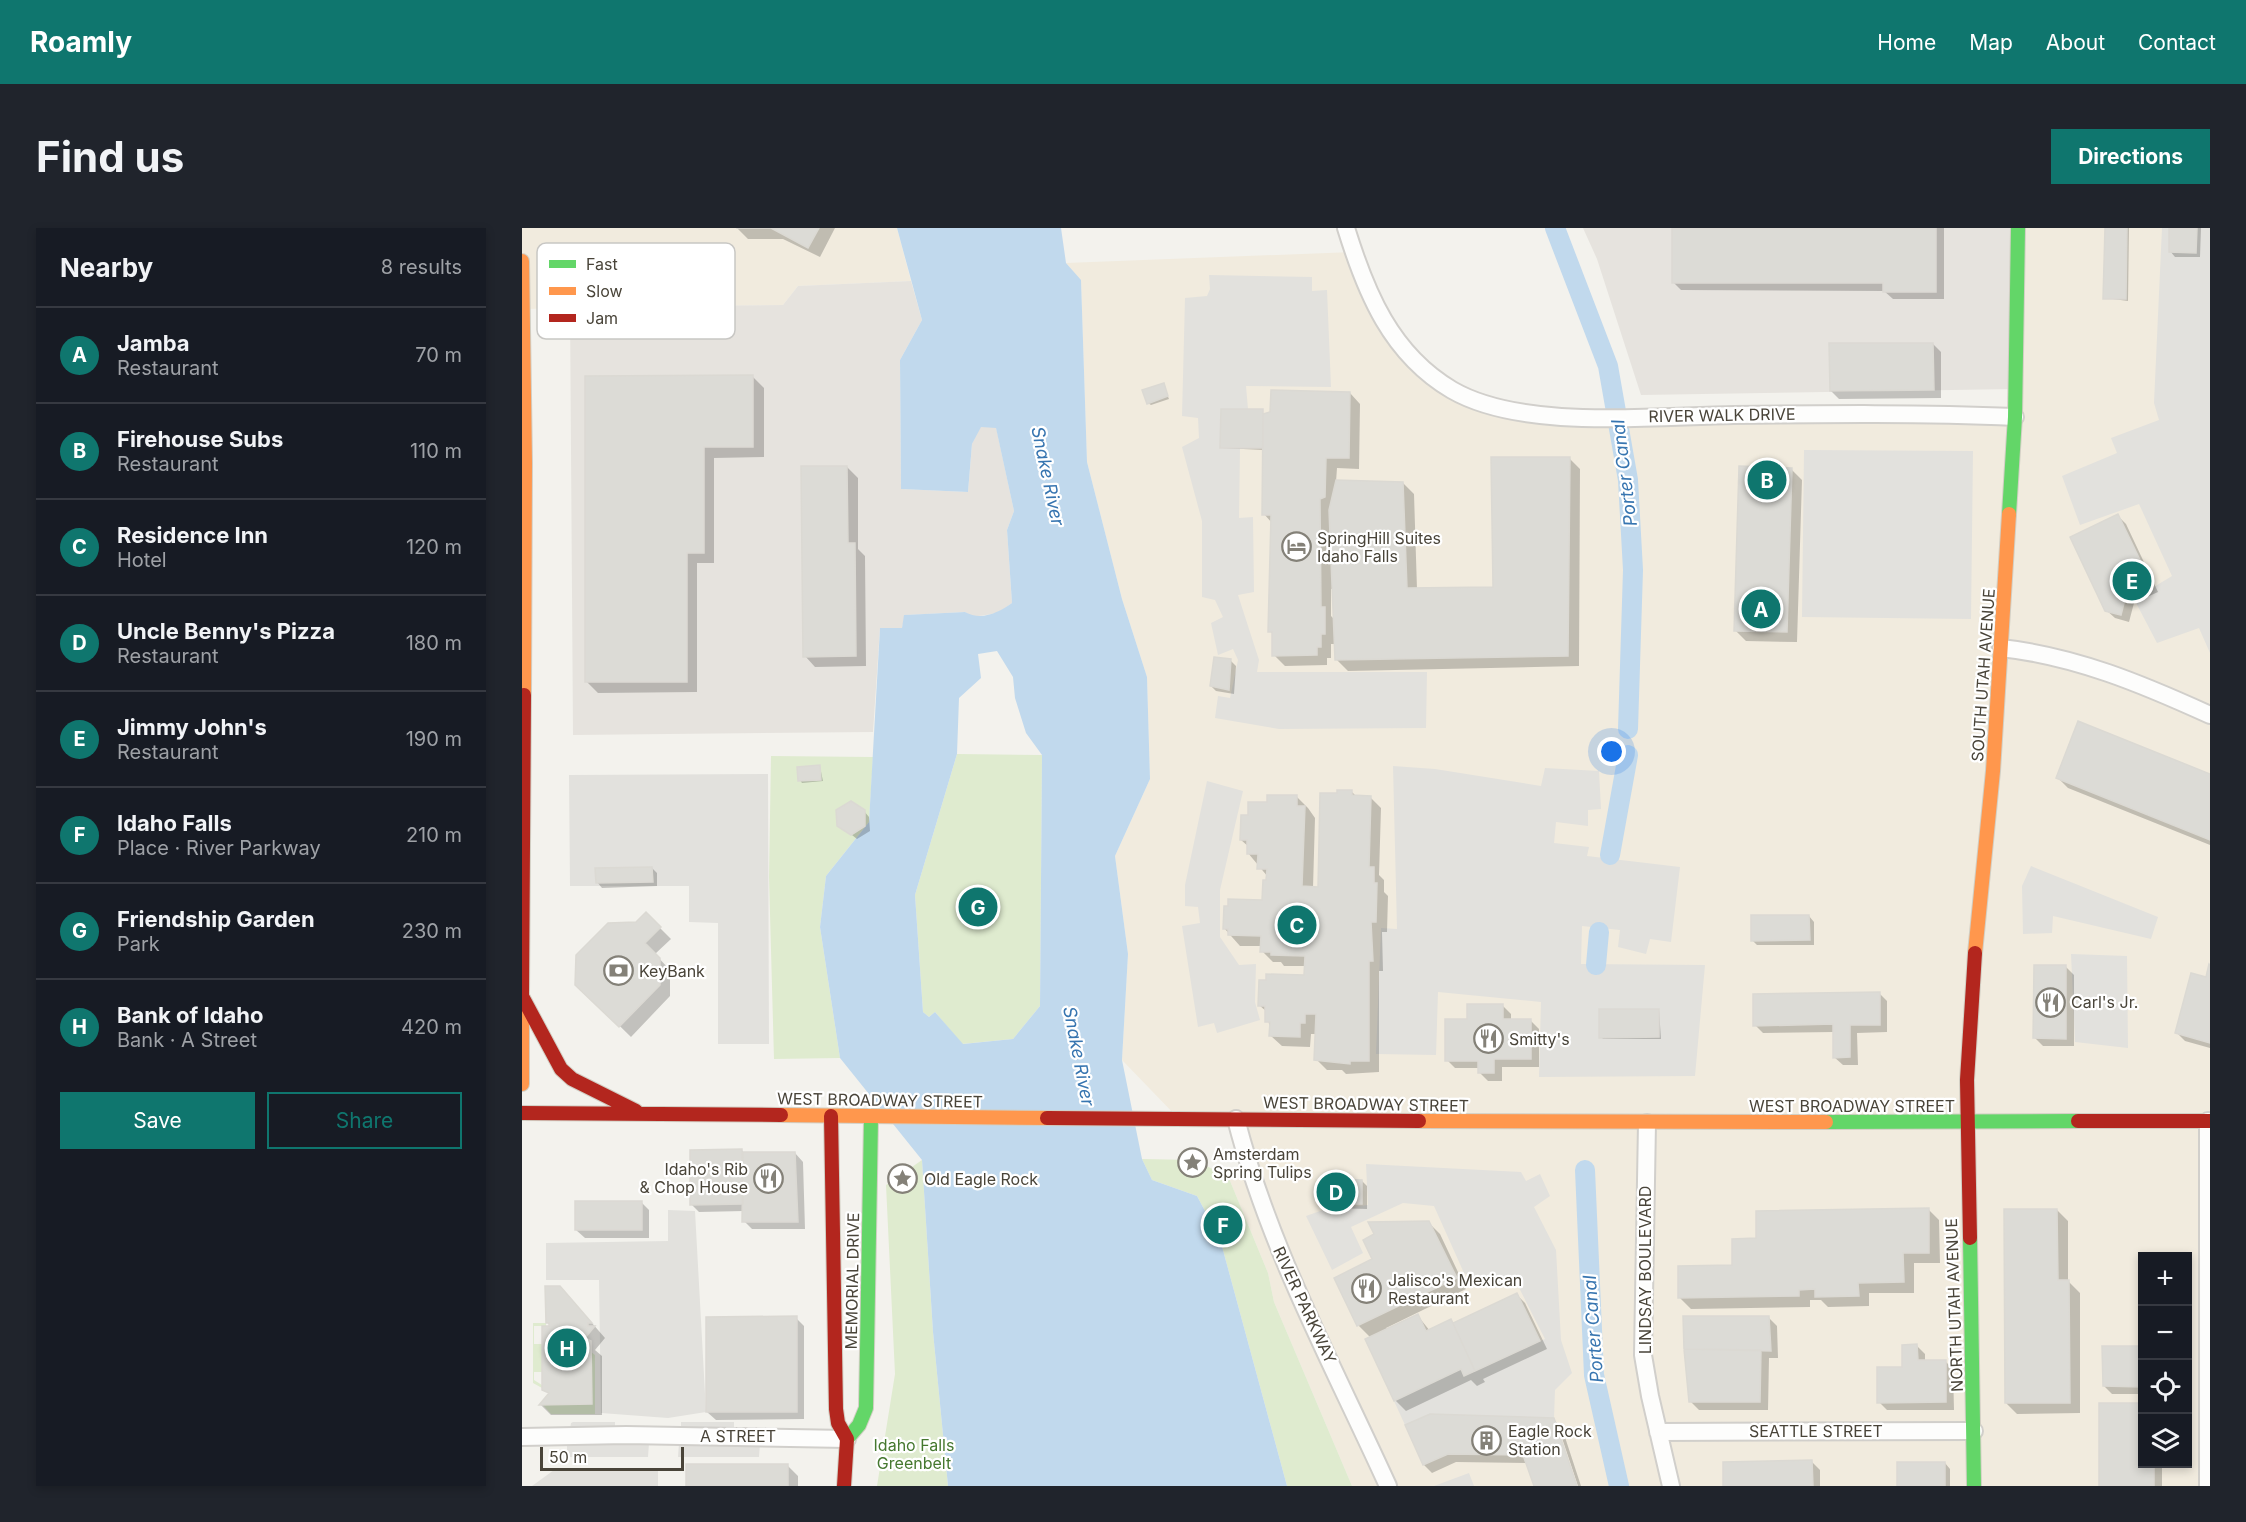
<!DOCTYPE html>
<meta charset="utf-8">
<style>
body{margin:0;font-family:Inter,sans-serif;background:#20242c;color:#f1f3f6}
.controls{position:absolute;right:18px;bottom:18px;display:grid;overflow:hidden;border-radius:0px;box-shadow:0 3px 9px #0003}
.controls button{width:54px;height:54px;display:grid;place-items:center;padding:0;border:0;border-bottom:2px solid #363941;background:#171b24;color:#f1f3f6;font:30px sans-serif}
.scale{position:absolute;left:18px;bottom:15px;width:144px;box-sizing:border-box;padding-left:6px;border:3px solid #494439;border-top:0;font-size:16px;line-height:21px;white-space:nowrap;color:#494439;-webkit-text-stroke:4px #fff;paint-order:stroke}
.you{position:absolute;left:1090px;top:524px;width:21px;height:21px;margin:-15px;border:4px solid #fff;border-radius:50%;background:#1a73e8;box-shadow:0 0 0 9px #1a73e833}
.badge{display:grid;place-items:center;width:39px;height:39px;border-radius:50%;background:#0f766e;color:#fff;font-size:20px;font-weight:700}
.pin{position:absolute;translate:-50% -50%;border:3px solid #fff;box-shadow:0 2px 6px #0006}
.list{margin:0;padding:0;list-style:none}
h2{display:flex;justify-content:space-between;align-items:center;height:78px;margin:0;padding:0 24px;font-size:26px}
h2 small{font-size:20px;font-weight:400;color:#9ea1a6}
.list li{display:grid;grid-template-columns:39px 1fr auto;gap:18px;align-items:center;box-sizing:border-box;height:96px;padding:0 24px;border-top:2px solid #363941}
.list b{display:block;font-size:22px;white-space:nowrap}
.list p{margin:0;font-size:20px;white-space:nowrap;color:#9ea1a6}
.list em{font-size:20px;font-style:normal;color:#9ea1a6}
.actions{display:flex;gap:12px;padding:18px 24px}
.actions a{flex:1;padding:14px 0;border:2px solid #0f766e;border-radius:0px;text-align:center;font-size:21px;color:#0f766e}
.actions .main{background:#0f766e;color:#fff}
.icon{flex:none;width:33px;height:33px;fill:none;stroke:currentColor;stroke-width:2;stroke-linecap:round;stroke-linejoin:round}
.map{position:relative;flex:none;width:1688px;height:1258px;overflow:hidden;border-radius:0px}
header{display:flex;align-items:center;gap:36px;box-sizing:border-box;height:84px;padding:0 30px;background:#0f766e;color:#fff}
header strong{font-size:28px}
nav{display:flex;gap:33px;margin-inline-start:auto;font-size:21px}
.intro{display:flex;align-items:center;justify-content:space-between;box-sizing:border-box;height:144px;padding:0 36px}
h1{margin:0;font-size:42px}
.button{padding:15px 27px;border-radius:0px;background:#0f766e;color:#fff;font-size:21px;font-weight:700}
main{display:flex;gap:36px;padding:0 36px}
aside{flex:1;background:#171b24;border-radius:0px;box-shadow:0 3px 9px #0003}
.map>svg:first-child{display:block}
</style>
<header>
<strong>Roamly</strong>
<nav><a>Home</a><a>Map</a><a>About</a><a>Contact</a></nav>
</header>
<div class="intro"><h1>Find us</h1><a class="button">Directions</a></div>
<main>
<aside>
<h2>Nearby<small>8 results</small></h2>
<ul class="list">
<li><span class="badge">A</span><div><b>Jamba</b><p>Restaurant</p></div><em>70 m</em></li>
<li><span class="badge">B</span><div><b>Firehouse Subs</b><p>Restaurant</p></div><em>110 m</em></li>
<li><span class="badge">C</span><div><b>Residence Inn</b><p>Hotel</p></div><em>120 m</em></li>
<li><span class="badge">D</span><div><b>Uncle Benny's Pizza</b><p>Restaurant</p></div><em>180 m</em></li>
<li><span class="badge">E</span><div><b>Jimmy John's</b><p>Restaurant</p></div><em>190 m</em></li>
<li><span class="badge">F</span><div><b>Idaho Falls</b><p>Place · River Parkway</p></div><em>210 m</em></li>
<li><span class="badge">G</span><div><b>Friendship Garden</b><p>Park</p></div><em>230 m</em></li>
<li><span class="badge">H</span><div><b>Bank of Idaho</b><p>Bank · A Street</p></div><em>420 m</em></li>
</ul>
<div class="actions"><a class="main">Save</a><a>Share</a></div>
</aside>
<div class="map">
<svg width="1688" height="1258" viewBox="0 0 1688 1258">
<rect width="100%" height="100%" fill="#f3f2ed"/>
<path fill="#f1ebde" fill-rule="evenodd" d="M0 0H375L389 53 276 58 261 77 0 81Z
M1496 0H1688V1258H830L752 1074 746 1045 706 948 725 932 714 891 656 890 600 832 606 726 593 628 628 551 625 449 600 371 565 234 559 53 544 35 831 24 865 102 930 162 1018 187 1493 189ZM1620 1028H1666V1236H1620Z"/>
<path fill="#e6e3de" d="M1061 0H1496L1493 161 1119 167 1075 31Z
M389 53 400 92 378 132 379 261 446 264 450 216 458 199H474L492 283 485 302 490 375 476 385 451 389 443 384 383 387 380 400H358L351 504 51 507 48 79 261 77 276 58Z"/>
<path fill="#dfebcf" d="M435 526 520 527 518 778 491 811 440 816 413 784 407 789 401 784 393 667Z
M249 528 351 529 347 594 304 648 298 699 318 830 252 831 247 649Z
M620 931 671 932 706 948 746 1045 752 1074 830 1258H765L698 1011 675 968 630 952Z
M400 932 411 1104 426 1258H355L373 1146 364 957Z
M11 1095H24V1098H12V1116H20V1144H12V1152L20 1157V1160L11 1155Z
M69 1124 73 1127V1186H29L21 1177 69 1176Z"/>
<path fill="#e2e1dd" d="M1640 0H1688V425L1677 400 1635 415 1612 371 1650 348 1617 276 1558 297 1540 248 1595 225 1589 210 1637 192 1632 175Z
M687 47 790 49V63L805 62 809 159 724 158 726 181H699V220H718L717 290 731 289 732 364 716 367 737 432 735 444H905L904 500 757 501 693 490 696 468 708 470 716 432 711 421 696 427 689 395 701 389 693 372 680 369V293L660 219 677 210 676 190 660 188 663 70 685 68 688 61Z
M1282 222 1451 223 1449 391 1280 389Z
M871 538 913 541 1019 558 1023 540 1077 543 1079 581 1066 582V598L1034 594 1032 615 1067 619 1065 628 1158 639 1149 714 1128 711 1124 726 1096 719 1098 702 1060 698 1059 736 1183 737 1173 848 1017 849 1019 774 916 764 914 827 854 826 859 700 875 701Z
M246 546 247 816H196V695L167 694V658H48L47 547Z
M685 553 721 563 698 662V709L717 737 734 736 733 774 738 792 695 805 692 795 676 799 660 698 678 695 676 679 663 678V657Z
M1509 638 1636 689 1629 711 1531 688 1530 705 1501 706 1500 658Z
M1549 726 1605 728 1606 820 1553 814Z
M844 936 999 944 1004 953 1018 946 1028 968 1012 979 1034 1022 1039 1112 1050 1145 1033 1162 1032 1190 908 1186 883 1197 872 1173 939 1141 943 1148 1023 1111 991 1048 971 1058 942 1045 912 978 881 975 829 999 841 1025 810 1042 784 988 801 982 846 977Z
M146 982 173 983 184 1184 146 1190 79 1185 77 1052H24V1015L146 1013Z
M51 1194H93V1201H48L49 1195Z
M159 1194H212V1201H159Z
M45 1215H127L126 1229H45Z
M157 1215H238L237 1229H156Z
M32 1242H136V1258H10Z
M947 1245 952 1258H912Z"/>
<path fill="#c1d9ed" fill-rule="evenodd" d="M375 0H539L544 35 559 52 565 234 600 371 625 449 628 551 593 628 606 726 600 832 620 931 630 952 675 968 698 1011 765 1258H426L411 1104 400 932 318 830 298 699 304 648 347 594 358 400H380L382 387 443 384C459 393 476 385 490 375L485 302 492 283 474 200 459 199 450 216 446 264 379 261 378 132 400 92ZM475 423 491 449 493 470 504 505 520 527 518 778 491 811 441 816 413 784 407 789 401 784 393 667 435 526 437 470 459 450 456 426Z"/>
<path fill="#0003" fill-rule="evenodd" d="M215 0H313L298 29 261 11H226Z
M1152 0H1422V71H1371L1362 63 1159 62 1151 54Z
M1584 0H1607L1606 73 1583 70Z
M1649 0H1679L1678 29H1653L1648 23Z
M1411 116 1419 124V170L1317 171 1309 163Z
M65 149H231L242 160V229L192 230V335H175V464L76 465 65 454Z
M641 157 647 171 629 177 626 175Z
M828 165 838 176 837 241 815 240 814 254 881 255 892 266 895 361 973 360 1047 230 1058 241 1057 438 826 443 815 432 814 416H809V430H805V437L763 438 752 427V407L748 403 750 295 742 286V222L700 220 742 187V184V187ZM809 361H812L813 392 809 388Z
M325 239 336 250V321L343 328 344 438 293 439 283 428Z
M1269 241 1280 252 1275 414 1224 413 1213 402Z
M1596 288 1604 296 1636 364 1612 375 1607 394 1593 390 1584 382Z
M709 433 714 438 712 466 694 463 689 458Z
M298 539 301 553 280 555 278 552Z
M1688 548V617L1546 560 1535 549Z
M830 564 835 569H848L859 580 857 647 862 652V664L866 668 865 704H860L861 743H857V844L824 846 820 842H805L794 831 795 806H789L788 819 760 818 749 808 745 784 737 777 784 748V738H762L759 734H751L740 723V718H718L702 700 742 674 746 649 726 625 727 619 719 612 728 589 746 576 775 569 786 580 793 590 791 660H797L800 566Z
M342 583 347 589 348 603 335 611 320 599Z
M130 640 135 645V658L80 660 75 654Z
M124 686 149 711 133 726 148 742V768L109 809 55 756Z
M1287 688 1292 694V717H1235L1230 712Z
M1544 739 1552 747V818H1521L1513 810Z
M1688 739V820L1663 813 1655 805 1685 751Z
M1357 765 1365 773V804L1335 805 1336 837H1321L1312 829V804L1241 805 1233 797Z
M981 778 989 786V793H1009L1017 801V839H980V853H966L958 845V840H933L925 832 947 792Z
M1137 782 1139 811H1081L1079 809Z
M220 923 222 925H273L281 934 283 1001H230L222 993V983L177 984 169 976Z
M840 953 845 958V981L809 980 804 975Z
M119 974 127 982V1010H63L54 1002Z
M1406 981 1417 992 1418 1035H1392V1065H1347V1078L1306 1079 1299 1072H1288V1079L1169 1081 1158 1070 1211 1038 1236 1012Z
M1535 982 1546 993V1053L1558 1065V1185L1495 1186 1484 1175Z
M907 995 918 1006 944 1061 864 1100 866 1102 896 1088 908 1103 931 1096 995 1067 1003 1075 1025 1121 961 1151 963 1154 955 1158 949 1152 884 1183 873 1172 849 1110 836 1097 852 1032Z
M49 1071 83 1110 73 1122 80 1128V1187H29L19 1177 28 1165 31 1100 25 1094Z
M274 1090 282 1098V1191L194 1192 185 1184Z
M1247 1090 1255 1098 1256 1130H1247L1246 1182H1177L1169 1174Z
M1395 1118 1403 1126V1133H1423L1431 1141 1432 1182H1365L1357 1174Z
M1582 1119H1620V1166H1590L1582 1158Z
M1578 1177H1620V1236H1640V1258H1578Z
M1032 1192 1040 1200 1059 1258H1056L1036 1198H1033L1053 1258H1013L1005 1235 934 1234 910 1245 902 1237 885 1198Z
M1290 1234 1298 1242V1258H1203Z
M1423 1235 1428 1241V1258H1376Z
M265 1237 276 1248V1258H165Z"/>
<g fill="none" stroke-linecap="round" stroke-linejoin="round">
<path stroke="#c1d9ed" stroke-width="20" d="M1033 0 1086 138 1106 252 1111 342 1106 501
M1088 627 1106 527
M1074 737 1077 704
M1063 942 1072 1147 1097 1258"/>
</g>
<path fill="#dcdbd6" stroke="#dbd9d3" stroke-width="1.5" d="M214 0H297L286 20 249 0Z
M1150 0H1414V64H1361V55H1150Z
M1583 0H1605L1604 71H1581Z
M1647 0H1675L1674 25 1647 24Z
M1307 115H1411L1412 162 1308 163Z
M231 147V219H182V325H165V454H63V148Z
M642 155 646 168 625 176 620 162Z
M749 162 828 164 827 230H804L803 269 798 271 799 379H803V406H799V419H795V427L750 428V404H746L749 287H740L741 186 748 184Z
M699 181H741V220H698Z
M969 229H1048L1046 428 813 432 807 282 814 252 881 254 885 360 971 359Z
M279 238H325L326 315H333L334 428 281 429Z
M1217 238 1270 240 1265 404 1212 403Z
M1596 286 1629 355 1604 367 1599 387 1583 383 1548 309Z
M692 429 709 431 707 462 688 458Z
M1556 493 1688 546V612L1534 550Z
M298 537 299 552 276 553 275 539Z
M815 562H830V567L849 568 847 639H852V655H855L854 694H849L851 733H847V833H828V836L792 832 794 786H783V795H778V809L747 808 748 794H743V778H736L737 752H744V746L782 747 783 728 749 727V724H738L739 708 706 707V701H701L702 678H706V671L740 672 741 652H744L745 641H735L736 626H725V612H718L719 587H726V574H745V567H775V578H783L780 658 796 659 798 565H815Z
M329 573 343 582V598L329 607 315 598 314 582Z
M130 639 131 654 74 655 73 640Z
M124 684 139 699 123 715 138 730V757L97 799 53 757 54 727 86 695 114 694Z
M1229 687H1287L1288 712 1229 713Z
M1687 736 1688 737V815L1653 805 1669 745 1684 749Z
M1512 737H1544V811L1511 810Z
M1358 764V797H1328V829L1311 830V796L1231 798V766Z
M945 776H981V791H1009V831H972V845H956V833H923V791H945Z
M1077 781H1137V809L1077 810Z
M220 921 221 976 168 977V922Z
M221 924H273L276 994H220Z
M803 951 840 952V976H803Z
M53 973H120V1002H53Z
M1407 980V1025H1381L1382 1054 1336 1055 1337 1068 1293 1069V1061L1277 1062V1068L1156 1070V1038L1210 1037V1011L1234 1010V983Z
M1482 981H1535L1536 1052H1547L1548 1175H1483Z
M907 993 935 1050 835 1098 812 1050 850 1031 841 1012 852 1006 846 994Z
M23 1058H38L70 1095H66V1098H73L63 1110 69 1113 70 1176 17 1177 27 1165 20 1162V1098H27V1095H24Z
M995 1065 1018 1113 953 1143 931 1095Z
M896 1086 904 1103 929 1091 953 1143 942 1148 939 1141 872 1173 843 1111Z
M275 1088V1184H184V1089Z
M1161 1088H1247L1249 1123 1162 1121Z
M1395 1116 1396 1132H1424V1174L1355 1175V1139H1380V1117Z
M1580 1118H1620V1159L1581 1158Z
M1162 1121 1239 1122 1238 1174H1167Z
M1577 1175H1620V1236H1632V1258H1577Z
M908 1186 1032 1190 1055 1258H1012L1001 1227 926 1226 901 1237 883 1197Z
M1290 1232 1291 1258H1201V1234Z
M1375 1234H1423V1258H1375Z
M164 1236H266V1258H164Z"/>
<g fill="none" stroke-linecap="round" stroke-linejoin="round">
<defs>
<path id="street" d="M824 0C844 65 869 126 930 162 1001 203 1131 188 1212 187 1306 186 1400 185 1493 189
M1479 420C1553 428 1620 456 1688 487
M714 891C747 1020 811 1137 866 1258
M1125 895 1121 1127 1128 1168 1149 1258
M1136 1204 1452 1203
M0 1209 104 1207 325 1211
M1686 1258V893"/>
<path id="fast" d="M1487 286 1493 189 1496 0
M1304 894 1556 893
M1448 1010 1452 1258
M325 1211 337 1197 344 1180 349 890"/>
<path id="slow" d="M0 33 3 235 2 467
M1453 725 1471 543 1487 286
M0 856V767
M259 887 525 890
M897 893 1304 894"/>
<path id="jam" d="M0 767 2 467
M1 770 39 841 50 851 114 883
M0 885 259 887
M309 888 314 1181 316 1195 325 1211 322 1258
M525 890 897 893
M1556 893H1688
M1448 1010 1445 852 1453 725"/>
</defs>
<use href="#street" stroke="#d1cfcb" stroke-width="20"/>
<use href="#fast" stroke="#d2cfc4" stroke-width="16"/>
<use href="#slow" stroke="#d2cfc4" stroke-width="16"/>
<use href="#jam" stroke="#d2cfc4" stroke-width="16"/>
<use href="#street" stroke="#fdfdfc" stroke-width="16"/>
<use href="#fast" stroke="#63d668" stroke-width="14"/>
<use href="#slow" stroke="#ff974d" stroke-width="14"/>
<use href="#jam" stroke="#b3261e" stroke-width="14"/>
</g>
<defs>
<symbol id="hotel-ring" viewBox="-11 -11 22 22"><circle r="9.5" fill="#fff" stroke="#848178" stroke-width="1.5"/><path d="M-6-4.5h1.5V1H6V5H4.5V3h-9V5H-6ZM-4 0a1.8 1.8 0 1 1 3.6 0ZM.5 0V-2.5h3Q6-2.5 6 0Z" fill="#848178"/></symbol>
<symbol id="bank-ring" viewBox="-11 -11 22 22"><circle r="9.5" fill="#fff" stroke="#848178" stroke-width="1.5"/><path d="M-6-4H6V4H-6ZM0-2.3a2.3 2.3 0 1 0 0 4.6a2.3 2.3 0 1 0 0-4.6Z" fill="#848178"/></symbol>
<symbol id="restaurant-ring" viewBox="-11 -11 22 22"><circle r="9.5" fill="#fff" stroke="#848178" stroke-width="1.5"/><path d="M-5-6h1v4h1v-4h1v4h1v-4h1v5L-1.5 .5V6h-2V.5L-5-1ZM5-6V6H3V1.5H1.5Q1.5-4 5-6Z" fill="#848178"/></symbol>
<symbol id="sight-ring" viewBox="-11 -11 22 22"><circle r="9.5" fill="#fff" stroke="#848178" stroke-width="1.5"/><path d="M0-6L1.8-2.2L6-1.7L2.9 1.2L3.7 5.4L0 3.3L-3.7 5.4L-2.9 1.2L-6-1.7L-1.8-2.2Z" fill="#848178"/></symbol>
<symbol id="building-ring" viewBox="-11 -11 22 22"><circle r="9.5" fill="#fff" stroke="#848178" stroke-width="1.5"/><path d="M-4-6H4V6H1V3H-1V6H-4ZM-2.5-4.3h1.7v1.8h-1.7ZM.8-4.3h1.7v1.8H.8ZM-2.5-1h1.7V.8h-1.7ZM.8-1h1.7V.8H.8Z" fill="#848178"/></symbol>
</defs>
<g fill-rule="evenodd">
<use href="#hotel-ring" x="758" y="302" width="33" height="33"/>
<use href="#bank-ring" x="80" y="726" width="33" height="33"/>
<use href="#restaurant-ring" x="1512" y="758" width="33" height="33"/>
<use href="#restaurant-ring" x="950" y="794" width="33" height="33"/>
<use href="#sight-ring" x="654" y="918" width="33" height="33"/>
<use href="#restaurant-ring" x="230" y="934" width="33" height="33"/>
<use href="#sight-ring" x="364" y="934" width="33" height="33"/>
<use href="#restaurant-ring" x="828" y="1044" width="33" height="33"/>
<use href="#building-ring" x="948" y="1196" width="33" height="33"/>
</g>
<g text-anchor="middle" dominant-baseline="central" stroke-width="4.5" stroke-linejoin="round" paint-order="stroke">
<g font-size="16" fill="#494439" stroke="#fff">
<text transform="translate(1200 187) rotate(-1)">RIVER WALK DRIVE</text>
<text transform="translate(1461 447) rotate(-86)">SOUTH UTAH AVENUE</text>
<text transform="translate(358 872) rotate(1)">WEST BROADWAY STREET</text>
<text transform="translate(844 876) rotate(1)">WEST BROADWAY STREET</text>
<text x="1330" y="878">WEST BROADWAY STREET</text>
<text transform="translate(1123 1042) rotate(-90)">LINDSAY BOULEVARD</text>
<text transform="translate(330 1053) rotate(-89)">MEMORIAL DRIVE</text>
<text transform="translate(783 1077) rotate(65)">RIVER PARKWAY</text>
<text transform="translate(1432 1077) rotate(-92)">NORTH UTAH AVENUE</text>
<text x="1294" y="1203">SEATTLE STREET</text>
<text x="216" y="1208">A STREET</text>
</g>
<g font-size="16" fill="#494439" stroke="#fff" text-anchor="start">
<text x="795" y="310">SpringHill Suites<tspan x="795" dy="18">Idaho Falls</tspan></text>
<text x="117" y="743">KeyBank</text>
<text x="1549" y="774">Carl's Jr.</text>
<text x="987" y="811">Smitty's</text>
<text x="691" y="926">Amsterdam<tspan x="691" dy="18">Spring Tulips</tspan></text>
<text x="226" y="941" text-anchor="end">Idaho's Rib<tspan x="226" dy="18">&amp; Chop House</tspan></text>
<text x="402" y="951">Old Eagle Rock</text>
<text x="866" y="1052">Jalisco's Mexican<tspan x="866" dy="18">Restaurant</tspan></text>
<text x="986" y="1203">Eagle Rock<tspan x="986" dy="18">Station</tspan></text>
</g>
<g font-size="16" fill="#45782f" stroke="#fff">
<text x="392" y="1217">Idaho Falls<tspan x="392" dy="18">Greenbelt</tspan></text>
</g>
<g font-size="18" font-style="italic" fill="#3775b0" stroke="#fff">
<text transform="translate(1102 245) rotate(-97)">Porter Canal</text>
<text transform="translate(526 248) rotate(78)">Snake River</text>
<text transform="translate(557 828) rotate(79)">Snake River</text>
<text transform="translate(1071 1101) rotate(-94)">Porter Canal</text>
</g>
</g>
<rect x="15" y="15" width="198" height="96" rx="9" fill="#fff" stroke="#c8c7c4" stroke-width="1.5"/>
<rect x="27" y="32" width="27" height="8" fill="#63d668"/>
<rect x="27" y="59" width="27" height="8" fill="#ff974d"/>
<rect x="27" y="86" width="27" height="8" fill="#b3261e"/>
<g font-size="16" fill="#494439">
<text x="64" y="42">Fast</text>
<text x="64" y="69">Slow</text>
<text x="64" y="96">Jam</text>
</g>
</svg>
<div class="controls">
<button>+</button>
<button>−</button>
<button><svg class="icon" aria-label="locate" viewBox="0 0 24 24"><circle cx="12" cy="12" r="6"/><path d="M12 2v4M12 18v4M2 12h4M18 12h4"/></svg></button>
<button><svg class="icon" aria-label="layers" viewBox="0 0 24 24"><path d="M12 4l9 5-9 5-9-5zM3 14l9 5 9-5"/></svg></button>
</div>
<div class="scale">50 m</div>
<div class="you"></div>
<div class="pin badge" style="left:1239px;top:381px">A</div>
<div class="pin badge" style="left:1245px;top:252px">B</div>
<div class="pin badge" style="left:775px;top:697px">C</div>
<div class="pin badge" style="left:814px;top:964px">D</div>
<div class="pin badge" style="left:1610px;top:353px">E</div>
<div class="pin badge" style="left:701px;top:997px">F</div>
<div class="pin badge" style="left:456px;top:679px">G</div>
<div class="pin badge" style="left:45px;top:1120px">H</div>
</div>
</main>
